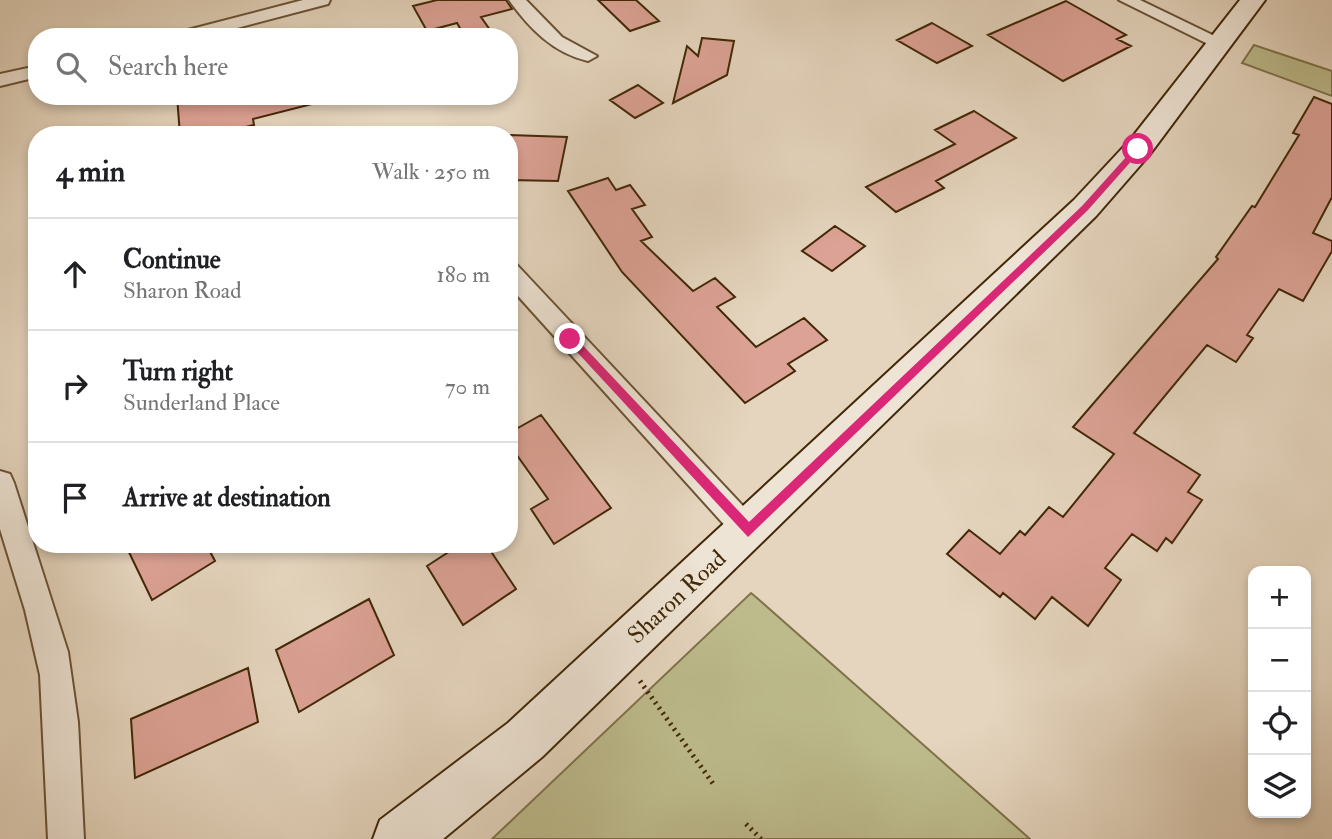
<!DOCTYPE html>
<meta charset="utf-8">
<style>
body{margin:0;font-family:"IM FELL Double Pica",serif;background:#f2f2f2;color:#202124}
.controls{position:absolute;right:21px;bottom:21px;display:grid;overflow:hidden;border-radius:14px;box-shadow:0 4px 10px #0003}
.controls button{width:63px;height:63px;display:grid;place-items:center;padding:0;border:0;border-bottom:2px solid #e0e0e0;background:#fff;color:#202124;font:35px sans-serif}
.stop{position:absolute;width:21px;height:21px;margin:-16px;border:5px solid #db2777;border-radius:50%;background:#fff}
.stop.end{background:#db2777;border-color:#fff;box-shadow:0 2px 7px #0008}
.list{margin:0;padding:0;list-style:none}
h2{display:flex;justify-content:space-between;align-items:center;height:91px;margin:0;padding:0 28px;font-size:30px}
h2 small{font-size:23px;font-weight:400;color:#757577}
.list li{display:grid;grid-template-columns:46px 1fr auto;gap:21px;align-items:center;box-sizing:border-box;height:112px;padding:0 28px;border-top:2px solid #e0e0e0}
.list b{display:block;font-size:26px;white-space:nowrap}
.list p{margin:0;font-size:23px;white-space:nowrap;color:#757577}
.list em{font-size:23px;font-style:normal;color:#757577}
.icon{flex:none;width:38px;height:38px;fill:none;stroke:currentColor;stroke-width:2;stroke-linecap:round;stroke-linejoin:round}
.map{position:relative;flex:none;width:1332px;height:839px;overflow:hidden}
.search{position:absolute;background:#fff;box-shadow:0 4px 10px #0003;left:28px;top:28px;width:490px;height:77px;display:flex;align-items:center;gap:18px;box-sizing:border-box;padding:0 24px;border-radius:28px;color:#757577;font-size:26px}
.panel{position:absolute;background:#fff;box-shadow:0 4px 10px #0003;left:28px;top:126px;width:490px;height:427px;border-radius:28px}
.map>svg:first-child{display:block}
</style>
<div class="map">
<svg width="1332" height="839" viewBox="0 0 1332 839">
<rect width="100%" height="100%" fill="#e5d5be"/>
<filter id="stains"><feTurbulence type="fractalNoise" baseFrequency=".00286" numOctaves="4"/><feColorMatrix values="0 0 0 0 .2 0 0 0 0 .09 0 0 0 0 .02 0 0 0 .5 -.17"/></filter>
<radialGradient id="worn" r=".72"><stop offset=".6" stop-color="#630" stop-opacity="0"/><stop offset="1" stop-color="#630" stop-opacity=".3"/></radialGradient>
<path fill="#bdbb8c" stroke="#80724a" stroke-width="2" d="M1254 45 1332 71V96L1242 63Z
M751 593 757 598 1030 839H492Z"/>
<path fill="#dca295" stroke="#422807" stroke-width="2" d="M437 0H506L512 9 481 17 495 37H465L457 23 427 31 413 6Z
M598 0H636L659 21 630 31Z
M1066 1 1126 35 1117 39 1131 46 1063 81 988 35Z
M932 23 972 46 937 63 897 40Z
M702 38 734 41 727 75 673 103 687 46 698 56Z
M638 85 663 103 635 118 610 100Z
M177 96H311L312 104 253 119 254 125 211 135H180Z
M1314 97 1332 104V197L1313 233 1332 241V251L1303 301 1279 289 1247 335 1253 338 1236 362 1207 345 1134 433 1200 475 1188 492 1202 500 1172 543 1166 538 1157 551 1132 534 1105 568 1121 580 1088 626 1052 597 1035 619 1003 593 1000 597 947 554 969 530 1000 554 1020 531 1025 535 1049 507 1063 517 1114 454 1073 427 1218 259 1216 257 1252 206 1255 207 1299 135 1293 133Z
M974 111 1016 138 936 181 944 188 896 212 866 187 955 144 935 130Z
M509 135 567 137 558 181 509 180Z
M608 178 616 190 630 185 645 205 632 209 652 237 641 241 693 291 715 278 735 297 717 307 756 347 804 318 827 340 788 364 795 371 745 403 622 272 568 191Z
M835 226 865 246 832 271 802 251Z
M541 415 611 508 554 544 531 509 548 499 509 444V433Z
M125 544H206L215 561 152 600Z
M461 544H486L516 589 463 625 427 566Z
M369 599 394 655 299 712 276 650Z
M248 668 258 722 135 778 131 719Z"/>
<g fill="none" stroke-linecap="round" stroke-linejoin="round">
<defs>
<path id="street" d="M303 0H330L328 4 203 37H173L176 33Z
M509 0H526L562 37 597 56 588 61C553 53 529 28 509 0Z
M1119 0H1140L1229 43 1226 47H1214Z
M37 66V77L0 86V74Z
M509 263 517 265 758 522 762 531 758 540 748 544 738 540 509 286Z
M0 471 10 474 14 483 68 652 78 722 84 839H48L40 675 25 610 0 529Z"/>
<path id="secondary" d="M1240 0H1265L1150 154 1096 216 542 757 443 839H373L380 820 508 723 1074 200 1130 140Z"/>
</defs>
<use href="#street" stroke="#6b5335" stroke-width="4"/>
<use href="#secondary" stroke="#422807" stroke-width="4"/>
<path stroke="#422807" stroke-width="5" stroke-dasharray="2 4.5" stroke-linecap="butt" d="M640 681 714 785
M746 824 761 839"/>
<use href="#street" fill="#eee4d5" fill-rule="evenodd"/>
<use href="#secondary" fill="#eee4d5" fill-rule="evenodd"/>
</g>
<path fill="#db2777" d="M1135 147 1142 149 1088 210 748 537 565 339 574 336 749 522 1082 206Z"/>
<g text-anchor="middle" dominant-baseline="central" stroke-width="5" stroke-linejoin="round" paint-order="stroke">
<g font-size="24" fill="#422807" stroke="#eee4d5">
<text transform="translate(677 597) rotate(-43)">Sharon Road</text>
</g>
</g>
<rect width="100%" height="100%" filter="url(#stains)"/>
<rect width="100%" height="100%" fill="url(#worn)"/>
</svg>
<div class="controls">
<button>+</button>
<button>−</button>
<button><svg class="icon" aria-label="locate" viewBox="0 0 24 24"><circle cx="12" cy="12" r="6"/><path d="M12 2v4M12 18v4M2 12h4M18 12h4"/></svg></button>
<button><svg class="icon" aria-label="layers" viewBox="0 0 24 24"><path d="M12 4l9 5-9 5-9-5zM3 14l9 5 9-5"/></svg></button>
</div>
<div class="stop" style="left:1138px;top:149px"></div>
<div class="stop end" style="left:570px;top:339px"></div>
<div class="search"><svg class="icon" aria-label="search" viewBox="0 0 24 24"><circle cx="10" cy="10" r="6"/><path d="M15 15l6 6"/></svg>Search here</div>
<section class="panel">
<h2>4 min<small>Walk · 250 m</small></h2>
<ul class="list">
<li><svg class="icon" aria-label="ahead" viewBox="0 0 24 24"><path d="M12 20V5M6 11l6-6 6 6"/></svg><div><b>Continue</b><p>Sharon Road</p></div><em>180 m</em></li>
<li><svg class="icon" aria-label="right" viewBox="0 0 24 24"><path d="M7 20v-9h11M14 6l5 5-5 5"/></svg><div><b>Turn right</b><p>Sunderland Place</p></div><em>70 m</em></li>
<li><svg class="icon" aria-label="arrive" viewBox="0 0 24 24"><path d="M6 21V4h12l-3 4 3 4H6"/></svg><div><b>Arrive at destination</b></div></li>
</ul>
</section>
</div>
